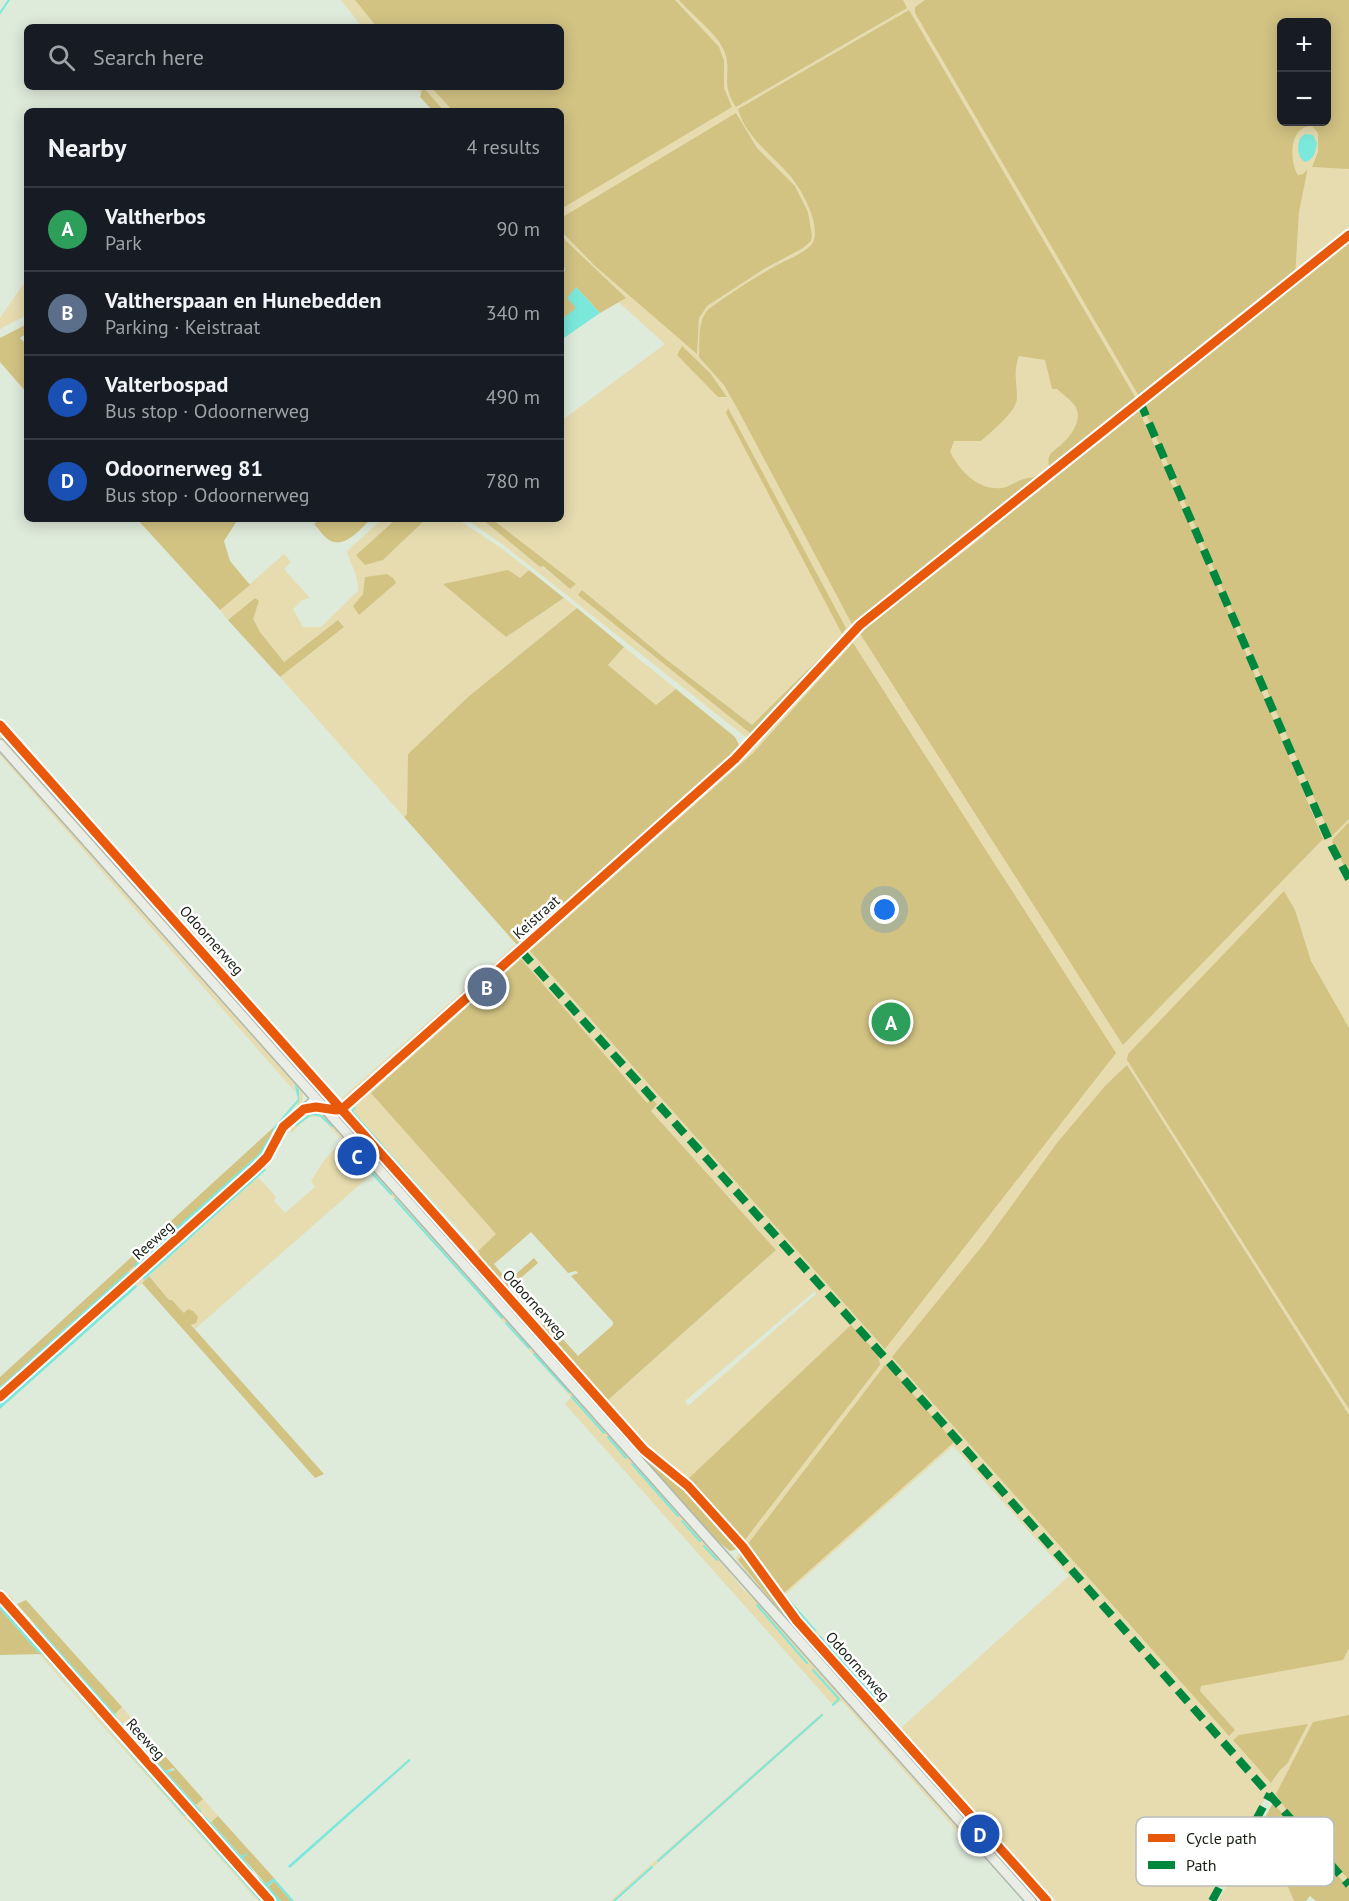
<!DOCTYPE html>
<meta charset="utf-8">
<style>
body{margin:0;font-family:"PT Sans",sans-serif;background:#20242c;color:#f1f3f6}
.controls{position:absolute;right:18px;top:18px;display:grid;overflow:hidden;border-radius:9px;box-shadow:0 3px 15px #0003}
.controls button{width:54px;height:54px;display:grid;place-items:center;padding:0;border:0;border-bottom:2px solid #363941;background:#171b24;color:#f1f3f6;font:30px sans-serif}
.you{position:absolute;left:885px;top:910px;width:21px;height:21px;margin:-15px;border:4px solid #fff;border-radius:50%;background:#1a73e8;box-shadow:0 0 0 9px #1a73e833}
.badge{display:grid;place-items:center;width:39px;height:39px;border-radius:50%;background:#8c9099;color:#fff;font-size:20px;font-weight:700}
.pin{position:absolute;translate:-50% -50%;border:3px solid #fff;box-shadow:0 2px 6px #0006}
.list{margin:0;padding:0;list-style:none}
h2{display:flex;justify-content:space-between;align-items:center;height:78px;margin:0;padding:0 24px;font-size:26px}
h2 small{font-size:20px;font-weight:400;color:#9ea1a6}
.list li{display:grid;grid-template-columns:39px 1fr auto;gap:18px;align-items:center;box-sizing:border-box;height:84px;padding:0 24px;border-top:2px solid #363941}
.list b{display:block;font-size:22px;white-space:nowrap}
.list p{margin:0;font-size:20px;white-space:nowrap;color:#9ea1a6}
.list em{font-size:20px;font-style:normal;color:#9ea1a6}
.icon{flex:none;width:33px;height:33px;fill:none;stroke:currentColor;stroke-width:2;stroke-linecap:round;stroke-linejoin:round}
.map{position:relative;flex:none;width:1349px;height:1901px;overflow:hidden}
.search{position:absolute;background:#171b24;box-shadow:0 3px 15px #0003;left:24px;top:24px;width:540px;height:66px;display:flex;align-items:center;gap:15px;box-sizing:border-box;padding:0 21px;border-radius:9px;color:#9ea1a6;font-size:22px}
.panel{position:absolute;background:#171b24;box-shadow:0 3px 15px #0003;left:24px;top:108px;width:540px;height:414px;border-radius:9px}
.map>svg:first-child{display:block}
</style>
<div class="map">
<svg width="1349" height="1901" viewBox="0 0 1349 1901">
<rect width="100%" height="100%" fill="#deeada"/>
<path fill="#e6dcb0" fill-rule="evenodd" d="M341 0H1349V1889L1266 1797 1209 1901H1056L1036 1879 1053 1901H1049L980 1823 981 1818 979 1816 974 1817 792 1611 743 1543 742 1544 688 1485 643 1447 537 1327 539 1325V1327L608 1403 607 1401 776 1250 651 1111 653 1109 478 1256 489 1270 518 1301 520 1306 537 1322 534 1324 349 1114 348 1108 338 1102 0 722V718L53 777 58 780 57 782 89 817 93 820V822L105 836H107L109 841 151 888 158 892 156 894 189 930 191 929 194 933 193 935 219 965 221 963 224 967 223 969 267 1019 270 1018 273 1021 271 1023 313 1069H315L342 1101 344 1100 342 1098 516 944 518 946 748 739 505 546 466 519H482L540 567 542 566 570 589 575 584 492 519H561V421L665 344 561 250V111H437L415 87H561V27H362ZM1282 22H1326V122H1282ZM582 590 667 660 752 725 817 663 753 733 579 595ZM351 1110 478 1251V1253L460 1235ZM815 1291 816 1294 688 1406 685 1401ZM953 1446 1069 1576 902 1727 904 1734 881 1707 883 1705 879 1701 876 1702 818 1637 820 1635 816 1630 814 1633 782 1593 783 1591 786 1594Z
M27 279V315L0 329V318Z
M382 519H396L357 554 383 560 426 519H457L501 548 529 570 520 578 506 637 564 598 577 608 468 697 408 754 407 814 404 817 280 677 344 626 338 620 284 662 260 632 252 619 254 612 258 606 255 598 228 620 220 610 284 554 291 562 284 569 310 598 302 600 293 609 303 627H321L358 591C360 579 350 564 347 551ZM396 583 358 601 363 594 365 584Z
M624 647 676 689 656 705 608 665Z
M0 728 339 1107H331L0 737Z
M0 749 302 1089 303 1096 300 1107 265 1156 0 1395V1391L129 1276 128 1271 134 1267 136 1268 261 1156 271 1139V1134L296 1107 300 1095 299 1090 294 1083 293 1085 297 1094 0 755Z
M316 1110C332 1118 339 1133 349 1146 358 1156 367 1165 377 1173L711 1549 742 1588 758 1602 974 1844 975 1853 958 1834 959 1833 842 1701 833 1705 565 1404 571 1397 372 1174 195 1329 184 1313 172 1300H169L149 1276 258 1177 276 1197 274 1201 285 1213 315 1187 311 1181 325 1159 343 1141 320 1116 308 1117 291 1133 292 1122 308 1111Z
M344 1113 531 1326 526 1327 343 1121Z
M261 1166 267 1168 261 1171 143 1277 145 1280 137 1287 135 1284 133 1285 0 1404V1400Z
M535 1330 640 1448 635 1450 535 1337Z
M642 1451 692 1494 740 1546 737 1549V1546L683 1487 642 1454 641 1453Z
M742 1549 744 1552 738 1560 782 1613 785 1610 970 1818 968 1824 768 1600 738 1562 736 1558Z
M0 1589 7 1597 9 1594 14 1600 12 1602 28 1620 31 1619 35 1624 34 1627 115 1719 118 1717 115 1714 122 1707 134 1721 127 1728 122 1722 120 1724 148 1758 201 1811 196 1805 203 1799 218 1816 211 1822 207 1817 204 1819 250 1871 257 1876V1878L277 1901H272L0 1594Z
M0 1600 268 1901H263L192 1821H189L260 1901H258L39 1654H42L90 1710 92 1708 0 1605ZM97 1716 185 1813 186 1816 97 1717Z
M822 1713 824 1715 615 1901H610Z
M977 1826 1044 1901H1036L974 1831Z
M1254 1837 1279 1866 1294 1901H1218Z"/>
<path fill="#d2c383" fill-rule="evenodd" d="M355 0H675L719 47 724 61V88L732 107 561 209V111H453L431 87H561V27H377Z
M679 0H903L907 8 736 107C720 83 732 73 725 53 720 36 691 14 679 0Z
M925 0H1349V169L1312 167 1318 152V133L1312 126C1289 126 1289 161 1298 175L1303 174 1307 170V172L1299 212 1295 277 1140 398 915 13V7ZM1326 22V122H1282V22Z
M909 10 1138 402 854 628 737 408 724 385 699 357C700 340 697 319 710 308 732 292 754 278 777 265 787 260 800 255 809 247 826 233 802 190 791 177 773 155 746 138 738 109ZM1019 356 1045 360 1052 389H1057C1063 395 1075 402 1077 410 1081 422 1071 435 1063 443 1053 453 1045 452 1050 470 1036 481 1038 475 1024 479 1016 481 1009 487 1002 488 978 491 960 471 950 452L954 441H981C991 432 1017 411 1017 398 1017 381 1013 372 1019 356Z
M423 87 444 111H433L420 97Z
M736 113 757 148 795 186 808 212 812 236 811 241 803 248 764 269 707 306 699 318 697 354 595 266 561 231V218Z
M561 236 626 298 600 313 576 287 577 308 561 320V280L565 269 561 263Z
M1349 243V819L1331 837 1143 407Z
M27 324V333L20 338 27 345V393L0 362V338Z
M682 346 710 373 727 397H718L677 355Z
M728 408 846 628 842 634 726 413Z
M1139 411 1231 617 1323 839 1123 1045 859 632 975 543 1063 469Z
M137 519H238L224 541 230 561 250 585 220 610Z
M320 519H371C361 528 346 548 331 541 324 538 319 529 314 524Z
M396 519H426L383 560 365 565 356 555Z
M482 519H492L576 584 570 589 543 566 540 567Z
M508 570 520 578 529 570 564 598 506 637 443 584Z
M387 574 393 578 396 583 359 615 353 606 363 594 365 577Z
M582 590 667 660 752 725 833 645 755 734 750 733 578 595Z
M255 598 259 601 253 619 260 632 284 662 338 620 344 627 280 677 228 620Z
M577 608 624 647 608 665 656 705 676 689 735 737 741 748 518 946 404 817 407 814 408 754 468 697Z
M853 643 1116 1053 885 1349 530 951 753 753Z
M1349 822V875L1332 843 1333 839Z
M1284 891 1295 910 1311 961 1349 1028V1409L1127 1060 1128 1054Z
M521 959 647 1103 652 1099 657 1104 651 1111 776 1250 607 1401 540 1326 546 1320 578 1356 613 1325V1322L571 1276 578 1273 576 1271 568 1273 531 1232 494 1264 508 1281 534 1258 538 1263 508 1289 477 1256 480 1253 478 1251 496 1234 371 1093Z
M1127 1065 1349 1415V1648L1343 1660 1201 1686 1200 1691 1235 1730 1229 1736 892 1357 983 1245 1057 1143 1105 1086Z
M274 1127 270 1138 259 1154 0 1387V1377Z
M149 1276 169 1300H172L184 1313 188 1309 193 1311 198 1317 196 1323 191 1325 324 1474 315 1478 142 1283Z
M851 1325 878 1354 880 1365 744 1541 688 1479Z
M885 1365 895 1373 954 1442 784 1593 770 1573 747 1545Z
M641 1453 683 1487 737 1546V1549L730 1551 709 1534 640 1455Z
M744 1552 760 1571 785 1610 782 1613 738 1560Z
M26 1600 122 1707 115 1714 17 1604Z
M0 1609 38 1652 42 1654 0 1655Z
M1349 1715V1880L1289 1814 1276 1794 1313 1722Z
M134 1721 203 1799 196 1805 167 1773 175 1770 173 1768 165 1771 127 1728Z
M1308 1724 1287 1764 1280 1770 1271 1783 1233 1740 1239 1735Z
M1273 1803 1349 1888V1901H1316L1310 1896 1306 1901H1294L1279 1866 1254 1837Z
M218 1816 274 1878 266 1884 211 1822Z
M274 1881 291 1901H281L268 1887Z"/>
<path fill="#7be8db" d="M1305 134 1313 135 1317 143C1316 151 1314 160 1305 162 1297 157 1297 147 1300 138Z
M576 287 600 313 561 340V320L576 308 567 298Z
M222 967H224L269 1019H267Z
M294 1083 299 1090V1101L271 1134 274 1127 298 1099Z
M354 1107H356L353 1111 478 1253 351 1111Z
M268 1138 271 1139 261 1156 135 1268 134 1266 136 1263 259 1154Z
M264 1168 266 1170 258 1177 144 1280 143 1277Z
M127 1272H130L129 1276 0 1391V1387Z
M135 1284 137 1287 0 1409V1404Z
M540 1326 607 1401 608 1404 539 1327Z
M783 1592 816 1630 815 1633 794 1611 781 1593Z
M0 1605 92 1708V1710L42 1654 38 1652 0 1609Z
M35 1624 115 1714 118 1719 114 1718 34 1627 33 1625Z
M820 1635 879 1701 878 1703 818 1637Z
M97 1716 186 1816H184Z
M121 1722 165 1771 175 1769 167 1773 201 1811V1813H198L120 1724Z
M409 1759 411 1760 290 1868 288 1866Z
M205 1816 241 1856 249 1852 243 1858 253 1871H250L206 1821 204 1819Z
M190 1819 192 1821 263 1901H260L189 1821Z
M257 1876 266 1884 274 1878 294 1901H291L274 1881 268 1886 281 1901H277L257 1878Z"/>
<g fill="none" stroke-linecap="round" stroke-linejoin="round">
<path stroke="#7be8db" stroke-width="2" d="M0 13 9 0
M296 1125 312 1114 321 1116 332 1126
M371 1172 391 1194
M395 1199 502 1318
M506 1323 529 1348
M534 1354 569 1392
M572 1397 604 1433
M608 1437 626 1458
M632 1464 678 1516
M682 1521 700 1541
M704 1546 717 1560
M757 1605 807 1663
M813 1670 839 1699 833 1705
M658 1861 822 1715
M614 1901 652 1867"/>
<defs>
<path id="minor" d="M333 1117 749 746
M0 1397 257 1167 267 1157 283 1127 316 1098
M0 1596 270 1901"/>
<path id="secondary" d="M0 744 1031 1901"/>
</defs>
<use href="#minor" stroke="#afb8ac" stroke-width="10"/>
<use href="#secondary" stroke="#afb8ac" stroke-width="12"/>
<use href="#minor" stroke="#fafcf9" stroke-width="7"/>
<use href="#secondary" stroke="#eaede5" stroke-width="9"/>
<path stroke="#00873e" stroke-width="8" stroke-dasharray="15 8" stroke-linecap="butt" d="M1140 402 1332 847 1349 879
M521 951 886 1359 1349 1885
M1212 1901 1270 1794"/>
<defs>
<path id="cycleway" d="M0 725 644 1450 688 1486 743 1547 797 1621 1047 1901
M0 1397 257 1167 267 1157 283 1127 304 1109 316 1107 336 1110 342 1109 735 759 860 625 1349 235
M0 1596 270 1901"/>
</defs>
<use href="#cycleway" stroke="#fff" stroke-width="13"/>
<use href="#cycleway" stroke="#e8590c" stroke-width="9"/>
</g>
<g text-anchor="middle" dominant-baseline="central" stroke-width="5" stroke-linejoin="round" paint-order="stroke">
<g font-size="15" fill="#182015" stroke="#fff">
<text transform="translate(536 917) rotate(-42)">Keistraat</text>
<text transform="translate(212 940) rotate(48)">Odoornerweg</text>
<text transform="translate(153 1240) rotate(-42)">Reeweg</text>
<text transform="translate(535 1304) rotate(48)">Odoornerweg</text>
<text transform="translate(858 1666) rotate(48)">Odoornerweg</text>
<text transform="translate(146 1739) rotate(48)">Reeweg</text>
</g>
</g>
<rect x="1136" y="1817" width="198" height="69" rx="9" fill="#fff" stroke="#babcb9" stroke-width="1.5"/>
<rect x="1148" y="1834" width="27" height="8" fill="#e8590c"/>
<rect x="1148" y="1861" width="27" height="8" fill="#00873e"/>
<g font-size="16" fill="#182015">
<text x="1186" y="1844">Cycle path</text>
<text x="1186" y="1871">Path</text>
</g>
</svg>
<div class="controls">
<button>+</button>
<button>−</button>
</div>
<div class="you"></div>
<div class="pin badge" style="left:891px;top:1022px;background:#2e9e5b">A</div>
<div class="pin badge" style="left:487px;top:987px;background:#5c6f8a">B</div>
<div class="pin badge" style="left:357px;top:1156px;background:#1a4fb4">C</div>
<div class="pin badge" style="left:980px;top:1834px;background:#1a4fb4">D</div>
<div class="search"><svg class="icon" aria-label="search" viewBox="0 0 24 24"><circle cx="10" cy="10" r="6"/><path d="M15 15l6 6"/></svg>Search here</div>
<section class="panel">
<h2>Nearby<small>4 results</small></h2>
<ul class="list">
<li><span class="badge" style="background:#2e9e5b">A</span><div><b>Valtherbos</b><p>Park</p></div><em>90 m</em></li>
<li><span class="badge" style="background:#5c6f8a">B</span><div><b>Valtherspaan en Hunebedden</b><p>Parking · Keistraat</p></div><em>340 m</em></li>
<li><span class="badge" style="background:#1a4fb4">C</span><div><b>Valterbospad</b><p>Bus stop · Odoornerweg</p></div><em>490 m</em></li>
<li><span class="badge" style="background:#1a4fb4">D</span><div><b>Odoornerweg 81</b><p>Bus stop · Odoornerweg</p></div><em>780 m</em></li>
</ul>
</section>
</div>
